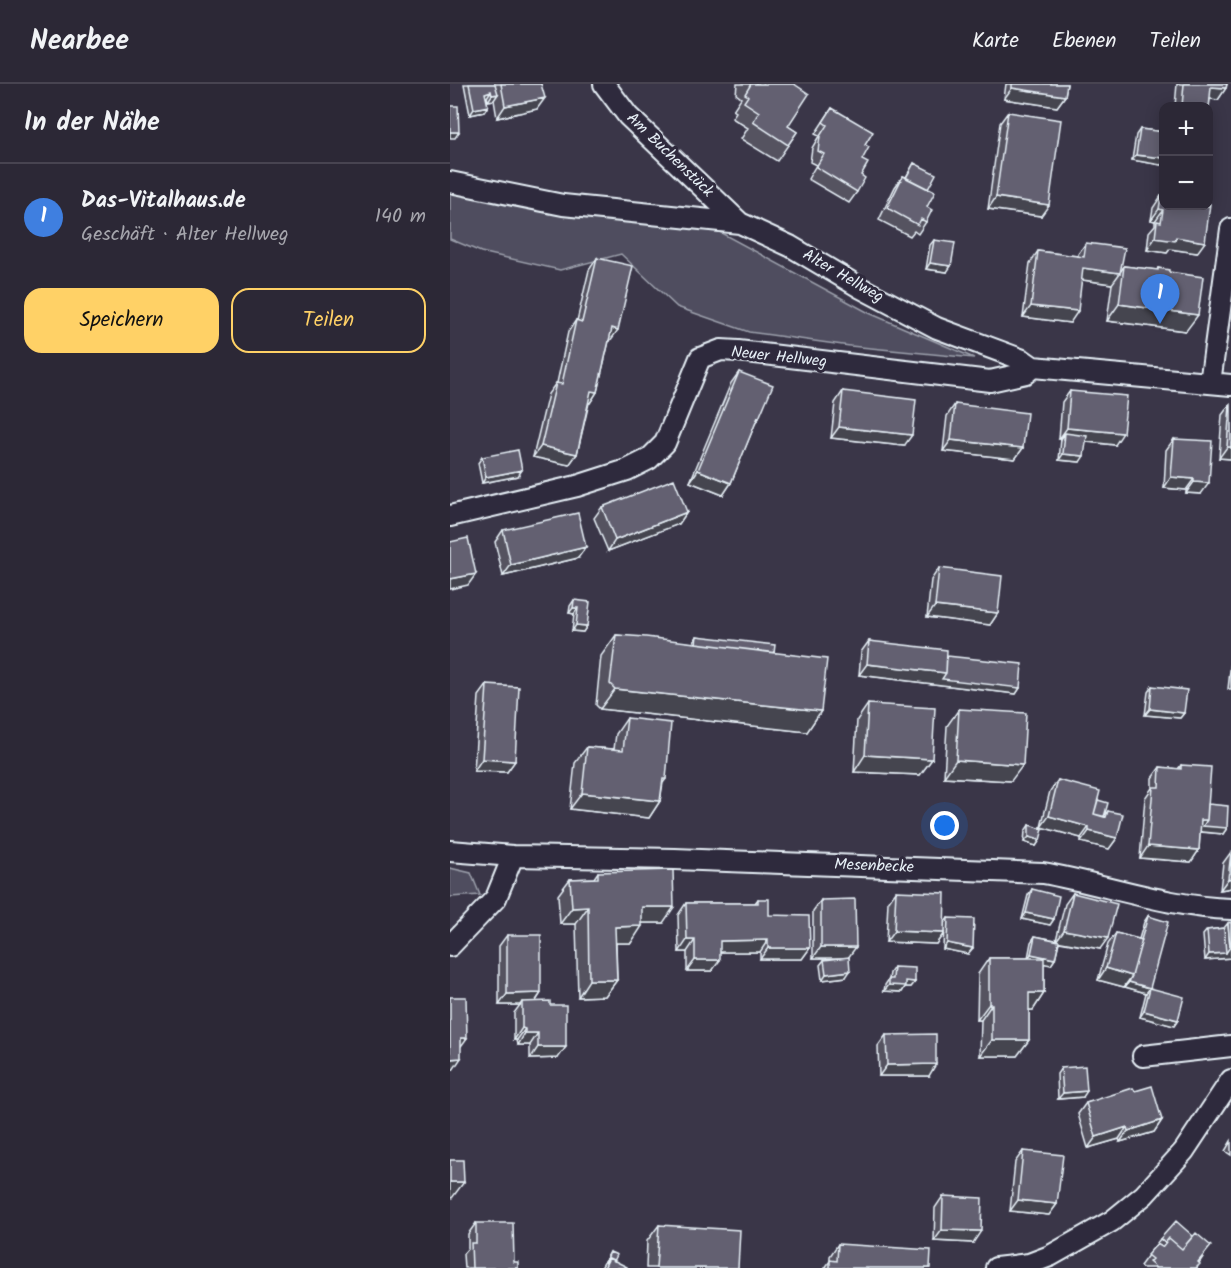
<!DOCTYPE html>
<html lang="de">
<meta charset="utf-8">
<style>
body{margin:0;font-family:Kalam,sans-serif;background:#34303e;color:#f1f3f6}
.controls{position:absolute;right:18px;top:18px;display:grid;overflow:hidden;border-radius:12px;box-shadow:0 3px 15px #0003}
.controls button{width:54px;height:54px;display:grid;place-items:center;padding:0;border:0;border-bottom:2px solid #484451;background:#2c2836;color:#f1f3f6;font:30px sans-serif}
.you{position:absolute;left:495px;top:742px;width:21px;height:21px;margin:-15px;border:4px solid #fff;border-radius:50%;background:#1a73e8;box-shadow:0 0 0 9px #1a73e833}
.badge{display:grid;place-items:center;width:39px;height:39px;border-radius:50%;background:#ffd166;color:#fff;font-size:20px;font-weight:700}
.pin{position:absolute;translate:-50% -50px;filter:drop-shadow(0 2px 3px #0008)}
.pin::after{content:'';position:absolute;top:32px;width:21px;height:18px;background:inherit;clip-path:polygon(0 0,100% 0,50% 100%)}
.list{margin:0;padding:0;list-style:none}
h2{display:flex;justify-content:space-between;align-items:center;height:78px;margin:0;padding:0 24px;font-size:26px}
h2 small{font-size:20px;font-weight:400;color:#a6a6ad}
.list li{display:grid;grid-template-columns:39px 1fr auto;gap:18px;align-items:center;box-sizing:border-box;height:108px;padding:0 24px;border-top:2px solid #484451}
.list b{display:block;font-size:22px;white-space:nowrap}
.list p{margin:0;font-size:20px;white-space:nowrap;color:#a6a6ad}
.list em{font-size:20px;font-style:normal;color:#a6a6ad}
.actions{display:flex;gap:12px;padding:18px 24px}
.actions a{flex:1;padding:14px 0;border:2px solid #ffd166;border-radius:18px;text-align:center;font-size:21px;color:#ffd166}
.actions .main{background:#ffd166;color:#111}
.map{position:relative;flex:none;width:781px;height:1184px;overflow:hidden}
header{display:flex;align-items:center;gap:36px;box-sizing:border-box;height:84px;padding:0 30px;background:#2c2836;border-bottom:2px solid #484451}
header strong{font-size:28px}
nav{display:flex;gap:33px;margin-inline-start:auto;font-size:21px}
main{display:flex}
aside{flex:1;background:#2c2836}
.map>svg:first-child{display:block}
</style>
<header>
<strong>Nearbee</strong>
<nav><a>Karte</a><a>Ebenen</a><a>Teilen</a></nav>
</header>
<main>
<aside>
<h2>In der Nähe<small></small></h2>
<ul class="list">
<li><span class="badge" style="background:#3f7fe0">1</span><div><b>Das-Vitalhaus.de</b><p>Geschäft · Alter Hellweg</p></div><em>140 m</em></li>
</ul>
<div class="actions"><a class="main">Speichern</a><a>Teilen</a></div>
</aside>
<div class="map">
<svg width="781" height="1184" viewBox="0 0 781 1184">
<rect width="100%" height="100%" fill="#3a3648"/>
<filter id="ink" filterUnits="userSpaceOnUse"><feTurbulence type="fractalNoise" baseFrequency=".0167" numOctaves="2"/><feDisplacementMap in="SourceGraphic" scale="12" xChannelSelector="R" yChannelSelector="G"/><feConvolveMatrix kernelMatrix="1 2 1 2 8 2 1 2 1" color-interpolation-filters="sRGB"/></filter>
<g filter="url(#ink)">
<path fill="#504e5f" stroke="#9ca0ac" stroke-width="1.5" d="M0 105 262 144 419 229 524 274 400 262 299 248 227 223 171 170 110 186 31 168 0 155Z
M0 784 21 789 30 811 0 813Z"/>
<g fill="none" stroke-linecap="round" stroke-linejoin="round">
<defs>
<path id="street" d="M154 0 178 32 290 139
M0 98 113 121 290 139 340 162 411 204 487 244 573 276 583 283 781 301
M760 299 781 145
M0 432 127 402 177 386 199 375 215 359 250 274 271 266 288 267 540 297 576 289 583 283
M0 767 63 772 225 775 593 789C655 800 717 823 781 825
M0 862 46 814 63 772
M693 972 781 962
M546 1184 579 1180 600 1172 662 1137 694 1111 734 1067 781 996"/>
</defs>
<use href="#street" stroke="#e8f1f8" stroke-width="24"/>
<use href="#street" stroke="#2f2a3d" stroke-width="20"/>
</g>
<path fill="#555361" stroke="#e8f1f8" stroke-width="1.5" d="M14 0H91L87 25 47 34 44 16 38 17 37 13H36L38 22 34 28 20 31Z
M287 0H344L338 42 347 48 327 77 291 55 298 44 282 34 286 28 283 26 291 14 286 10Z
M556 0H617L615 12 607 23 554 15Z
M727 0H777L776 4 768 16 760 15 759 22H725Z
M382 24 415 61 412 76 411 91 407 108 399 119 358 95 366 81 360 78 362 64 369 52 365 50Z
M558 28 591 132 538 125 550 39Z
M690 45 714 48V78L711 81 682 76 686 51Z
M464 79 478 105 476 138 468 150 464 147 460 152 429 136 445 103 453 92 456 93Z
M711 112 747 169 720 165 717 169 697 166 699 148 705 141V137L701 136 703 124Z
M484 156 497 188 476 185 480 161Z
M636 159 671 187 674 182 707 186 708 184 719 188 736 247 657 237 662 200 632 196 620 239 573 233 580 179 588 167 628 172V170Z
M147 174 160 257H159L147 308 140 319H139L127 370 119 381 83 373 98 310 106 299H107L118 248 126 236 127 237 139 186Z
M289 288 309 334 305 340 281 399 273 411 240 398 281 299Z
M393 307 454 362 381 354 385 319Z
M620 307 665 361 636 358 630 378 609 376 611 355H609L612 318Z
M505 320 573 364 565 375 493 367 497 332Z
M780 320 781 375 769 374 772 331Z
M724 355 751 410 736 409V406L714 404 716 366Z
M32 373 68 392 32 399 28 379Z
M152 423 237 428 229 440 158 467 144 434Z
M53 446 128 474 53 492 45 458Z
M489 484 548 529 540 541 477 533 481 496Z
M124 516 137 542 133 548 122 547 124 530 119 529 120 522Z
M166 551 243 559 247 552 324 569 371 627 357 648 150 625 146 621 151 572Z
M419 557 570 604 566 610 409 591 411 568Z
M781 577V605H778Z
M37 601 65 677 57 688 24 687 29 612Z
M702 602 734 629 730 634 695 631 698 608Z
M418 620 482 675 470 691 404 688 407 636Z
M509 625 561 697 494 693 497 642Z
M177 634 216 695 213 699 210 717 199 734 120 725 125 679 137 663 164 665 166 650Z
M731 681 758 720 777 744 773 750 750 748 749 766 741 778 690 774 695 714 702 704V694L710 683 728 685Z
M608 696 648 716 654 732 658 727 667 754 659 765 631 758V754L591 743 600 707Z
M579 741 590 756 586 762 574 758 575 747Z
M781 768V804L770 806 773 779Z
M148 788 213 839H192L181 859H166L167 896 155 912 128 913 126 840H110L108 811 120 795 144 794Z
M582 805 604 835 600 841 572 835 578 811Z
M446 807 494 849 486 860 436 858 438 818Z
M623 809 650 865 609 858 605 875 601 881 594 879V909L583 926H579V956L567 972H530L531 936H527L528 890 539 874H578L581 858 585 852 606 856 615 820Z
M308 815 319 831 360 864 352 875H310V868H270L262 887H237V868H229L228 831 236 819H305Z
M371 816 399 873 396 893 372 896 370 881 374 876 388 874H363V827Z
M698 832 700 904 728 936 724 942 690 933 696 909 675 903V901L674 903 648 896 658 860 666 849 689 855 694 838Z
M498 834 518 870 493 865 494 839Z
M778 839 781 874 755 876 753 851 757 846 774 844Z
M57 851 91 909 86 917 100 921 108 974 80 975V961H68L67 956H64V929L70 921H49V862Z
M444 883 465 898 461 903H455L452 908 434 907 435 901 439 895 440 889Z
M436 951 479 992H429L428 962Z
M611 984 633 1013 608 1015 607 990Z
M685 1007 712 1036 704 1048 670 1058 669 1055 638 1064 628 1030 636 1019Z
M781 1057V1071L775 1067Z
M573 1067 607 1120 599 1131 560 1127 565 1078Z
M493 1112 523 1159 484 1157 485 1124Z
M26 1139 68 1184H14L13 1170 18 1164V1150Z
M209 1141 288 1184H196L197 1157Z
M710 1155 753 1173 749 1179 747 1184H692L690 1182Z
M388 1160 480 1184H375L380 1177V1172Z
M160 1168 164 1177 176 1184H151Z"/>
<path fill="#45444f" stroke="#e8f1f8" stroke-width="1.5" d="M761 3 776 4 768 16 753 14Z
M562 4 615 12 607 23 554 15Z
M41 7 37 13 31 14 35 9Z
M48 10 44 16 38 17 42 11Z
M95 14 87 25 47 34 55 22Z
M38 22 34 28 20 31 24 25Z
M0 48H9L5 54H0Z
M686 71 714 74V78L711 81 682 76Z
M546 113 599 121 591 132 538 125Z
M709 125 713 126 705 137 701 136Z
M726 153 755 158 747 169 720 165 717 169 697 166 705 154Z
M480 179 501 182 497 188 476 185Z
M633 184 670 189 662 200 625 195Z
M669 220 748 231 736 247 657 237Z
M581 222 628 227 620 239 573 233Z
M162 244 168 246 160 257 154 256Z
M141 307 147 308 140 319 133 318Z
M389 343 462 351 454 362 381 354Z
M617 344 673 349 665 361 614 355 615 349 611 355H609Z
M501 356 573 364 565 375 493 367Z
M91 362 127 370 119 381 83 373Z
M777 363H781V375L769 374Z
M613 370 634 372 630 378 609 376Z
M72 386 68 392 32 399 36 393Z
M248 386 281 399 273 411 240 398Z
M721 393 744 395 736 406 714 404Z
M744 398 759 399 751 410 736 409Z
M237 428 229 440 158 467 165 456Z
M136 463 128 474 53 492 61 481Z
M26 490 18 501 0 505V495Z
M485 522 548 529 540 541 477 533Z
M123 524H128L124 530 119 529Z
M126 541 137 542 133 548 122 547Z
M417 580 496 589 570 604 566 610 409 591Z
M165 605 371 627 357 648 150 625Z
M700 625 734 629 730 634 695 631Z
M415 671 482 675 470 691 404 688Z
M32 675 65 677 57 688 24 687Z
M506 676 573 681 561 697 494 693Z
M132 709 210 717 199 734 120 725Z
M599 732 639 743 631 754 591 743Z
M751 736H757L777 744 773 750 743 747Z
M639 747 667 754 659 765 631 758Z
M579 753 590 756 586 762 574 758Z
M698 762 749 766 741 778 690 774Z
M781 794V804L770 806 778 795Z
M138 823 126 840H110L122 824Z
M192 823H224L213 839H180Z
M576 829 604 835 600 841 572 835Z
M192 842 181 859H154L165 843Z
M614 846 658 854 650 865 606 857Z
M444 847 494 849 486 860 436 858Z
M237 856H245L237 868H229Z
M318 856 310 868H262L270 857Z
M497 859 523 864 518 870 493 865Z
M371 863H406L398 874H363Z
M780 863H781V874L755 876 759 870 776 869Z
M318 864H360L352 875H310Z
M581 870 605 875 601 881 577 876Z
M245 876H270L262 887H237Z
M656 884 682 892 674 903 648 896Z
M400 887 396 893 372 896 376 890Z
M139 896H167L155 912 128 913Z
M456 897 465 898 461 903H455L452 908 434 907 439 901Z
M679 898 700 904 696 909 675 903Z
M91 909 83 921 72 918 70 921H49L57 910Z
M579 909H594L583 926H567Z
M539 920H542L531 936H527Z
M694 927 728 936 724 942 690 933Z
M72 944 75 945 67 956H64Z
M75 949H88L80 961H68Z
M11 954H17L9 965Z
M542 956H579L567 972H530Z
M88 963H116L108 974 80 975Z
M11 974 3 986H0V975Z
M486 980 479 992H429L437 981Z
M637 1007 633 1013 608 1015 613 1009Z
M712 1036 704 1048 670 1058 678 1047Z
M677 1043 669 1055 638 1064 646 1053Z
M0 1098H14L2 1114H0Z
M568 1116 607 1120 599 1131 560 1127Z
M492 1146 531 1147 523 1159 484 1157Z"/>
<path fill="#636171" stroke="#e8f1f8" stroke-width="1.5" d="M19 0H45L48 10 42 11 41 7 35 9 38 22 24 25Z
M51 0H91L95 14 55 22Z
M301 0H344L359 10 338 42 347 48 338 61 303 38 309 28 294 18 298 12 295 10Z
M562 0H617L615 12 562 4Z
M734 0H777L776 4 761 3 759 24V22H732Z
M0 22H8L9 48H0Z
M382 24 423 48 415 61 419 63 412 76 418 79 411 91 415 94 407 108 366 83 374 70 368 67 370 52 377 41 373 38Z
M558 28 611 36 599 121 546 113Z
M690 45 714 48V74L686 71Z
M464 79 486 90 478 105 456 94Z
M453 92 485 108 477 123 482 126 476 138 471 135 468 141 437 124Z
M711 112 714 113V122H759V119L760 120 755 158 726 153 725 157 705 154 707 137 711 138 713 126 709 125Z
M484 156 505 159 501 182 480 179Z
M636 159 675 164 670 189 633 184 628 227 581 222 588 167 634 173Z
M147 174 183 182 168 246 162 244 147 308 141 307 127 370 91 362 106 299 112 300 126 236 132 238Z
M674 182 708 186V184L719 186V188L753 193 748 231 669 220Z
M289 288 323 301 309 334 308 333 281 399 248 386Z
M393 307 466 316 462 351 389 343Z
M620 307 677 312 673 349 617 344Z
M505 320 577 329 573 364 501 356Z
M780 320H781V363H777Z
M615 349 637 352 634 372 613 370Z
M724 355 762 357 759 399 744 398V395L721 393Z
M68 366 72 386 36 393 32 373Z
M224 395 237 428 165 456 152 423Z
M128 429 136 463 61 481 53 446Z
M18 454 26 490 0 495V458Z
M489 484 552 492 548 529 485 522Z
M124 516 140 518 137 542 126 541 128 524H123Z
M166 551 196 553 377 575 371 627 165 605 160 600Z
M247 552 325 561 324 569 246 559Z
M419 557 497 566 496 589 417 580Z
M497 572 572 580 570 604 492 595 496 589Z
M37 601 69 603 65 677 32 675Z
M702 602 737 606 734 629 700 625Z
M418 620 485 624 482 675 415 671Z
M509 625 576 629 573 681 506 676Z
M177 634 221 639 216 695H213L210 717 132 709 137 663 173 666Z
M731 681 761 683 757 736H751L749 766 698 762 703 703H709L710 683 731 685Z
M608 696 650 707 644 730 656 733 658 727 673 730 667 754 639 747V743L599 732Z
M648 716 658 719 654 733 644 730Z
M758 720 778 722 777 744 753 742 757 736Z
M579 741 593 745 590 756 579 753Z
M781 768V794L778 795Z
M223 786 224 823H192V842L165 843 167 896H139L138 823 122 824 120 795 148 794V788Z
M582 805 609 812 604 835 576 829Z
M446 807 495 809 494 849 444 847Z
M623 809 667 820 658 854 614 846Z
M308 815H319V831L359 832 360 864H318V856L270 857V876H245V856H237L236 819H308Z
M405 815 406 863H371V816Z
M698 832 718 838 700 904 679 898 682 892 692 856H691Z
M498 834 524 835 523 864 497 859Z
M781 838V863H780L778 839Z
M774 844 776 869 759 870 757 846Z
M666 849 692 856 682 892 656 884Z
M57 851H91V909L57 910Z
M585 852 609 857 605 875 581 870Z
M399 873 400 887 376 890 374 876Z
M539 874H594V909H579V956H542V920H539Z
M444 883 465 884V898L456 897V902L439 901V895H443Z
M700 904 734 913 728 936 694 927Z
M0 913H16L17 954H11V974L0 975Z
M100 917V921H116V963H88V949H75V945L72 944V918Z
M486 950V980L437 981 436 951Z
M635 982 637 1007 613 1009 611 984Z
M702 1002 712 1036 678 1047 677 1043 646 1053 636 1019 683 1004 685 1007Z
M573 1067 613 1071 607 1120 568 1116Z
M0 1076H13L14 1098H0Z
M493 1112 532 1114 531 1147 492 1146Z
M726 1137 743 1152 732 1165 719 1154 715 1159 710 1155Z
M26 1139H63L64 1178H68V1184H22L21 1159H26Z
M209 1141 290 1146 288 1184H206Z
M746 1149 761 1162 748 1178 750 1180 746 1184H706L699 1178 702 1175 697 1171 707 1160 712 1163 719 1154 732 1165Z
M388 1160 481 1166 480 1184H380V1176L387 1177Z
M160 1168 167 1171 164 1177 159 1174 155 1179Z
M159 1174 177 1183 176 1184H154Z"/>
</g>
<g text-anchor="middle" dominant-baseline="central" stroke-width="6" stroke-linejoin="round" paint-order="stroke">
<g font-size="16" fill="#e8f1f8" stroke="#2f2a3d">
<text transform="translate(220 71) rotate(44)">Am Buchenstück</text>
<text transform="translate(393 192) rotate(30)">Alter Hellweg</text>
<text transform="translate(329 273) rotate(6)">Neuer Hellweg</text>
<text transform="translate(424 782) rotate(2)">Mesenbecke</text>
</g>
</g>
</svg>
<div class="controls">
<button>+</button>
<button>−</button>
</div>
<div class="you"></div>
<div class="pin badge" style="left:710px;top:240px;background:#3f7fe0">1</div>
</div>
</main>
